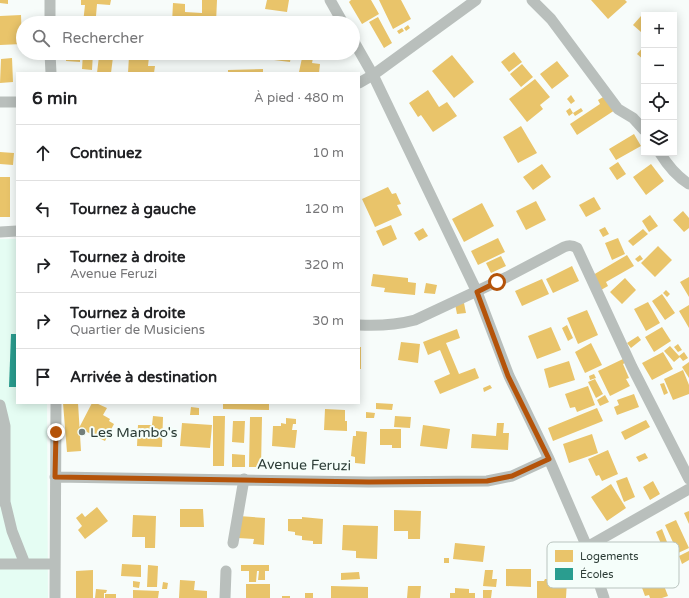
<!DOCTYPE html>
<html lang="fr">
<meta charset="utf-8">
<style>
body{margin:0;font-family:"Varela Round",sans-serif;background:#f2f2f2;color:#202124}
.controls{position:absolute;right:12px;top:12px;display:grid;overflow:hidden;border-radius:0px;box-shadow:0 2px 10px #0003}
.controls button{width:36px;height:36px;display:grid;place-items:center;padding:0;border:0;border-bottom:1px solid #e0e0e0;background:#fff;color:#202124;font:20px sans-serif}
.stop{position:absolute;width:12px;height:12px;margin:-9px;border:3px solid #b45309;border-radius:50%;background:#fff}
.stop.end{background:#b45309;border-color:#fff;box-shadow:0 1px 4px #0008}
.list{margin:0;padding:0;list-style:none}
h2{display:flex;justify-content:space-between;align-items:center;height:52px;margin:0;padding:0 16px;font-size:17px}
h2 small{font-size:13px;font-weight:400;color:#757577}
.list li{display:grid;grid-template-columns:26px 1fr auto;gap:12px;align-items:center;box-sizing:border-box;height:56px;padding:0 16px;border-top:1px solid #e0e0e0}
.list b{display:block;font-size:15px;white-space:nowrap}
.list p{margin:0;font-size:13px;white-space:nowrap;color:#757577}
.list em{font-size:13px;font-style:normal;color:#757577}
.icon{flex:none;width:22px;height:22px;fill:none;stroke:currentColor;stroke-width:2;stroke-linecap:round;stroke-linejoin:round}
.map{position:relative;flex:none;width:689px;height:598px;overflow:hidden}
.search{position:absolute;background:#fff;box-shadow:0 2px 10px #0003;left:16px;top:16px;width:344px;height:44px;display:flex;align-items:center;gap:10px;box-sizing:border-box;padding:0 14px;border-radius:22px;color:#757577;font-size:15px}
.panel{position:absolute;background:#fff;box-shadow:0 2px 10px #0003;left:16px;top:72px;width:344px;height:332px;border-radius:0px}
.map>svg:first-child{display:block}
</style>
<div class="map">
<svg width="689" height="598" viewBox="0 0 689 598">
<rect width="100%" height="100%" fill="#f7fcfa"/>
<path fill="#e5fdf3" d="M0 239H17V403H47L48 598H0Z"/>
<path fill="#e9c46a" d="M0 0H8V4L0 3Z
M81 0H111L110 5 97 4 96 16 106 17V23H83L85 5H81Z
M202 0H217L216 23H172L173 3 185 4V12L202 13Z
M267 0H289L287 12 265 9Z
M351 0H371L379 14 362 24 349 2Z
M379 0H401L411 19 393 29Z
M591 0H625L627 2 608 19Z
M21 15 22 44 0 45V16Z
M641 16 644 18V28L641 32 633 25Z
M378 17 392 43 384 48 369 22Z
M408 25 410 28 406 31 404 28Z
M402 28 404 31 399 34 397 31Z
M644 46V60L637 54Z
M514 52 522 62 509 72 501 62Z
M66 53H80V62L66 61Z
M83 53H93L92 70 82 69Z
M275 53H314L312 63 320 64 319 73 299 72 302 58 291 56 290 62 274 60Z
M452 55 474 82 454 98 432 71Z
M99 56 113 57 111 73H97Z
M129 56 149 57 148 66H155L154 73H128Z
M12 58 13 82 0 83 1 59Z
M557 61 569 76 552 89 540 74Z
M522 64 533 77 521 87 510 74Z
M263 69V73H228V70Z
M535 79 550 97 540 105 543 109 527 122 509 99Z
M428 90 439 107 447 102 457 116 433 132 421 115 418 117 409 103Z
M571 95 575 101 571 104 567 99Z
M605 96 615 110 577 135 570 124 600 104 598 100Z
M570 108 573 113 569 116 566 111Z
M581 108 583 111 575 116 573 113Z
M521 126 537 153 518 163 503 137Z
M634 134 641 146 616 160 609 149Z
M0 152 14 153 13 165 0 164Z
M618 162 626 174 617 180 609 168Z
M542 164 551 177 533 190 523 177Z
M651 164 664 181 646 195 633 177Z
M0 177H10V217H0Z
M388 187 392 194 396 193 401 204 397 205 402 215 375 227 362 199Z
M594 197 601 209 586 217 579 205Z
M536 201 546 220 526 230 516 211Z
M482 203 494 226 464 242 452 219Z
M683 211 689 218V228L684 232 673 220Z
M650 215 658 226 649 232 642 221Z
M391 225 397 239 383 246 376 231Z
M605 227 609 234 603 237 599 230Z
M423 228 428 236 419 241 414 233Z
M643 229 648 234 633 246 628 241Z
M498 238 505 252 478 265 471 251Z
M618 238 625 254 612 260 605 243Z
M658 246 672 260 655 277 641 263Z
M627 255 634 266 606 282 608 286 601 290 593 275Z
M640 255 643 259 638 262 635 259Z
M501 256 506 266 491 273 486 263Z
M572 266 579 281 553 293 546 279Z
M373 274 408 278V282L416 283 415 295 384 292 385 288 371 286Z
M689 277V297L680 282Z
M625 278 636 290 622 304 610 292Z
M542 279 549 294 522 306 515 291Z
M426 283 437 285 435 294 424 293Z
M666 290 670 294 667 297 663 293Z
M662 294 675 313 665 320 652 301Z
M648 302 660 323 646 331 634 309Z
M464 303 466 313 457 314 455 304Z
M689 305V328L679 311Z
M587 310 598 335 578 344 567 318Z
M567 325 573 338 568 341 562 328Z
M551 327 561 350 537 359 528 336Z
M662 327 671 341 654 352 645 337Z
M457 329 460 338 446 343 459 374 475 368 479 378 440 394 434 381 450 374 440 350 428 355 423 342Z
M638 336 641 340 631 348 627 343Z
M401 342 420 344 418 363 398 360Z
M591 343 602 365 585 373 575 352Z
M678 344 682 350 678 352 674 347Z
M670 346 680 357 674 362 664 351Z
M359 347H361V369H359Z
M663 352 673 369 652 380 642 363Z
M684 352 688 358 683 361 679 356Z
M623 359 625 363 623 364 629 378 626 379 630 386 610 396 598 371Z
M569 361 575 380 549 388 544 369Z
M689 362V378L682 367Z
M683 370 689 385V394L673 400 664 379Z
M594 374 596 378 590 380 589 376Z
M595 379 603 394 596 398 588 382Z
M664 383 668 393 664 395 660 384Z
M490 385 492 388 484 392 483 388Z
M588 386 595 405 577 412 575 407 570 408 565 394Z
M634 394 639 407 617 415 614 407 619 405 617 400Z
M605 395 609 402 600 406 597 400Z
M63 403H78L81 451 67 452Z
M92 403H96L107 408 103 415 110 419 109 421 114 424 105 441 79 428Z
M223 403H269V410L223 409Z
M376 403 393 404 392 410 376 409Z
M191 407 199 408V415H190Z
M597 408 603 421 553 441 548 428Z
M325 409 345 410V421H347V431L324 430Z
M366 412 375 413 374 418H366Z
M153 416 163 417 162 447 137 446 138 425H152Z
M213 416H225L224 466H213Z
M395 416 411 417 410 428 394 427Z
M250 417H262L261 467H249Z
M286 418 296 419V424H293L292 430H297L295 448 272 446 273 426H281V423L286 424Z
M646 420 650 427 625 440 621 432Z
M233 421H245L244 443 232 442Z
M182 423 212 425 210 448 180 446Z
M497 423H504L503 433H509L508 450 471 448 472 434 496 436Z
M423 425 450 429 447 449 420 446Z
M380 429H401V448H392V445H380Z
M356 431 367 432 365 464 355 463V457L351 456 353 436H356Z
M592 434 598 453 569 463 563 444Z
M608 450 618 474 602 481 599 475 596 476 588 459Z
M645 453 648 458 639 462 636 457Z
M232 454 245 455V467H232Z
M627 477 635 497 624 502 616 481Z
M653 481 660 494 650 500 643 487Z
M611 484 626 508 607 521 591 497Z
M97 507 108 521 85 539 78 530 82 526 76 518 82 513 85 517Z
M180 509H203L204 527H180Z
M394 510 421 511 420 539H408V531H394Z
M689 511V524L684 513Z
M133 515 156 516 155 548H145V537H132Z
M239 516 265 518 264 545 253 544 254 539 238 538Z
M302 517 323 519 322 544H313V541L302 540V536L295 535V532L288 531V519H302Z
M676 520 689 548 678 553 665 525Z
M343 525 378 526 377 559 356 558V551L342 550Z
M662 529 667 542H666L667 544 662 546 656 532Z
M455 543 485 546 483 562 453 559Z
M689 551V560L682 564 679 556Z
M444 558H449V563H444Z
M122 564 141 565V577L121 576Z
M148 565 158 566 157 587H147Z
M241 565H269V571H265V580H258L259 571H257L256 582H249V571H241Z
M506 569H531V587L506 586Z
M93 570V598H76V571Z
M485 570H493L492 579H497L496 587 483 586Z
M359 572 360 579 341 580V573Z
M661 578 668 596 662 598H650L649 595 645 596 641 585Z
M545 579 567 580 566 598H537V581H544Z
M180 580 195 581 194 590 207 591V598H179Z
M133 581 140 582 139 588 133 587Z
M163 582 168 583 167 589H162Z
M246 584H270V598H246Z
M331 586 368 587V598H331Z
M408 586H421L420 598H407Z
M455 588 469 589V593H475V598H450V593H455Z
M96 589 107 590 106 593H104V598H95Z
M133 590 159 591 158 598H133Z
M483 590H492L491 598H483Z
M305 593H313V598H305Z
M105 594H116V598H105Z
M282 596H290V598H282Z"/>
<path fill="#2a9d8f" d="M11 334H17V387H9Z"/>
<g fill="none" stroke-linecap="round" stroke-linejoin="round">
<path stroke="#b9bfbc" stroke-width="11" d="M50 0V23
M330 0 343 23
M532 0 551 19 618 109 633 118 644 130
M353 40 373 75 477 292 509 376 549 459 587 547 604 598
M50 53 51 73
M359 83 373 75 476 0
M0 102H17
M660 153C668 166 676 176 689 184
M0 232 17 231
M359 325C378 326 396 325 415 320L507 277 564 247C569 245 572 245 577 248L632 367 689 479
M0 405 5 426V502
M55 477 369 482 487 481 512 476 549 459
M0 501 5 502 12 531 25 564
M233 543 244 479
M587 547 689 489
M0 564H55
M55 598 56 403
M225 598 226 571"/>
</g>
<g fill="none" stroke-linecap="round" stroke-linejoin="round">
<path stroke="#b45309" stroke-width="5" d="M56 432 55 477 369 482 487 481 512 476 549 459 508 376 477 292 497 282"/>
</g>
<circle fill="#737f7b" stroke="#f5fefa" stroke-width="1.5" cx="82" cy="432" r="4"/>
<g text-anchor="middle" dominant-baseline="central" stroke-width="4" stroke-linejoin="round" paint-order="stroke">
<g font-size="14" fill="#2c3c36" stroke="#f5fefa" text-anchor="start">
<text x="90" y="432">Les Mambo's</text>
</g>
<g font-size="14" fill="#2c3c36" stroke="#f5fefa">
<text transform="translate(304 465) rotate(1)">Avenue Feruzi</text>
</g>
</g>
<rect x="547" y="542" width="132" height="46" rx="6" fill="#f5fefa" stroke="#b9c4bf" stroke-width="1"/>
<rect x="555" y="550" width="18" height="12" fill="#e9c46a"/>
<rect x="555" y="568" width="18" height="12" fill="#2a9d8f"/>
<g font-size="11" fill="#2c3c36">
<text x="580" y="560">Logements</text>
<text x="580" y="578">Écoles</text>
</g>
</svg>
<div class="controls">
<button>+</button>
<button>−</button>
<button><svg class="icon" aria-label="locate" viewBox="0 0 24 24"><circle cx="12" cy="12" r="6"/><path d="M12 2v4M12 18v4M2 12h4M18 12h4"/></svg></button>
<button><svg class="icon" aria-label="layers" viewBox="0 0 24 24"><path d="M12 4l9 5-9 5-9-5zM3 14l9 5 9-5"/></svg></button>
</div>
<div class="stop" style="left:497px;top:282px"></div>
<div class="stop end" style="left:56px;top:432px"></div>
<div class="search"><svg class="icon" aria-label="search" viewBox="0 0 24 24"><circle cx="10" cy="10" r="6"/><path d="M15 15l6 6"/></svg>Rechercher</div>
<section class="panel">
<h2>6 min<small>À pied · 480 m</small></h2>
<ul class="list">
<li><svg class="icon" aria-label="ahead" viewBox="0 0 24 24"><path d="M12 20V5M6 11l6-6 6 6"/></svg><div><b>Continuez</b></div><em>10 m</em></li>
<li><svg class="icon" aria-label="left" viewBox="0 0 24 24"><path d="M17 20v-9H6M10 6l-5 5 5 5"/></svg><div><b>Tournez à gauche</b></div><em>120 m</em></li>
<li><svg class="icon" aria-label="right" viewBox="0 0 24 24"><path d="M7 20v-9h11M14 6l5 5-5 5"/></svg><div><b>Tournez à droite</b><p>Avenue Feruzi</p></div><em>320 m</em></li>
<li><svg class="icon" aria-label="right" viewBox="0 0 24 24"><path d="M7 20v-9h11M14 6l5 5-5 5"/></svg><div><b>Tournez à droite</b><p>Quartier de Musiciens</p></div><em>30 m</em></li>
<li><svg class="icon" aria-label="arrive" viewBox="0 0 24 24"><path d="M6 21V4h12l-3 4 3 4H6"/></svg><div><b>Arrivée à destination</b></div></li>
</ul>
</section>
</div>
